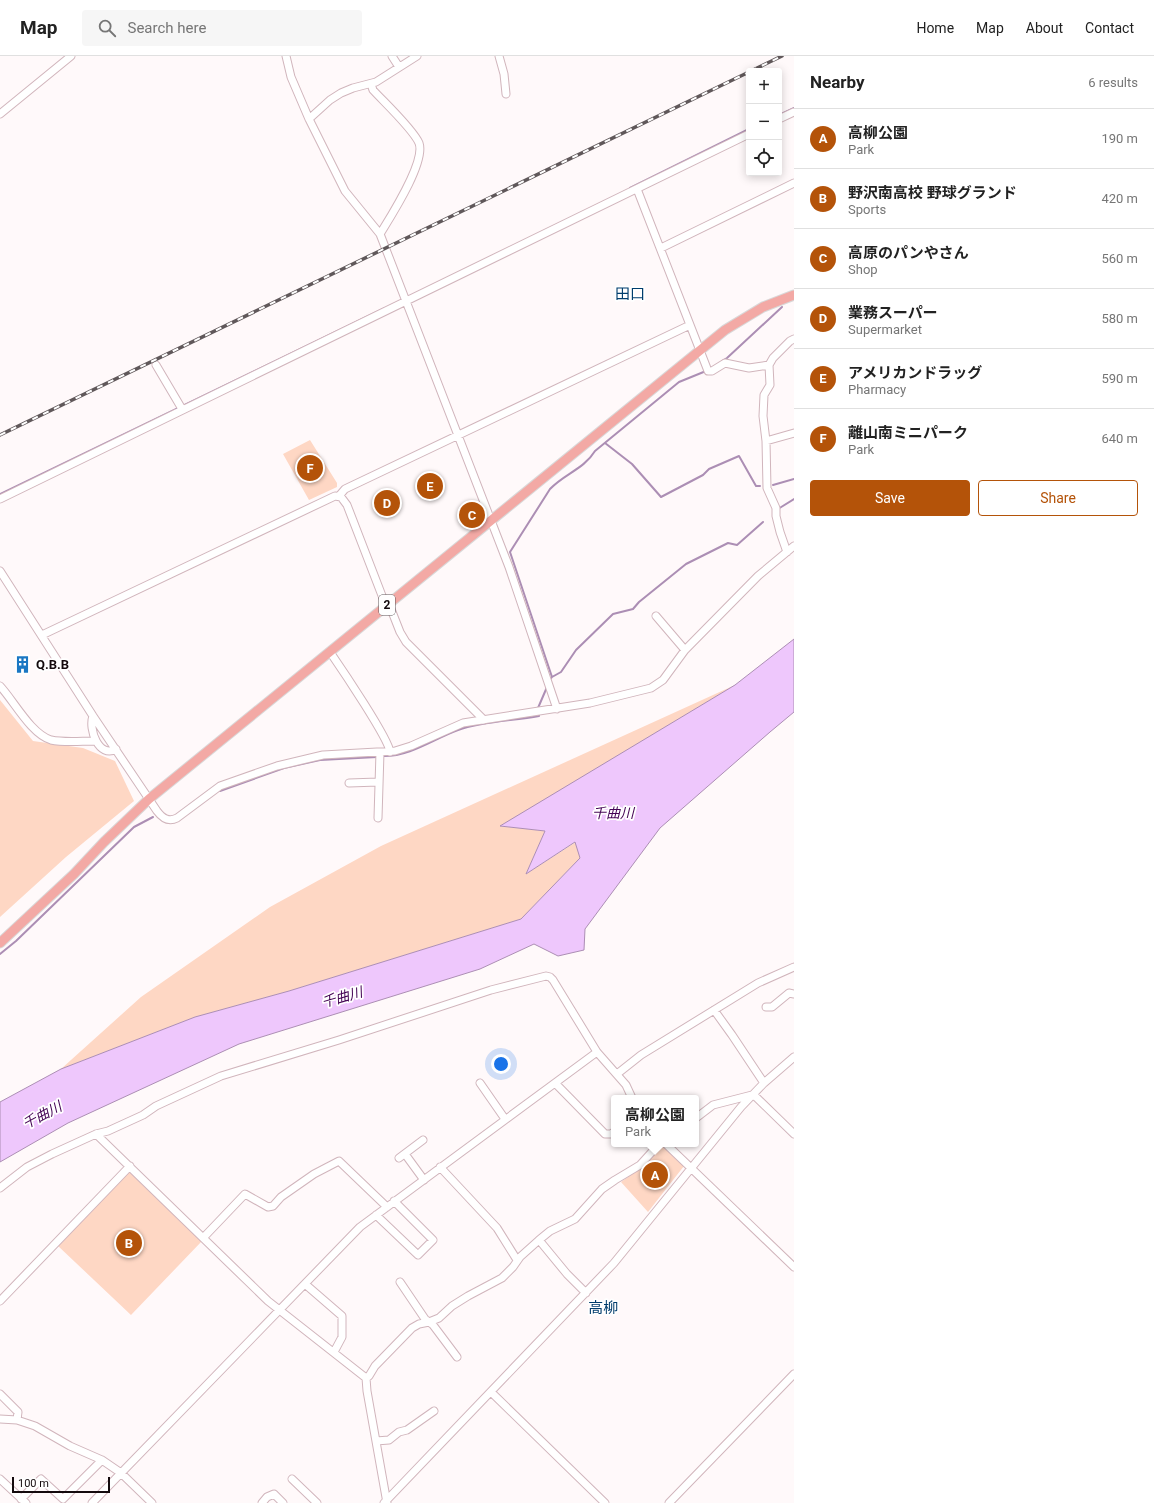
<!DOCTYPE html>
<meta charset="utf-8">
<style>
body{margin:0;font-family:Roboto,"Noto Sans JP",sans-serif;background:#f6f6f6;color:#222}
.controls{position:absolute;right:12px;top:12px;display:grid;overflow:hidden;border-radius:4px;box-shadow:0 2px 10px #0003}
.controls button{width:36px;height:36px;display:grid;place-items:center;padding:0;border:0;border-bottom:1px solid #e0e0e0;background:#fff;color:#222;font:20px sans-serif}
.scale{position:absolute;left:12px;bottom:10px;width:98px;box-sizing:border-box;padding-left:4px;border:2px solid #130a0d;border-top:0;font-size:11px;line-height:14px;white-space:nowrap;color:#130a0d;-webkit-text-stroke:3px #fff;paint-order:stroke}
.you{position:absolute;left:501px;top:1008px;width:14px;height:14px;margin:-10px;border:3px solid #fff;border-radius:50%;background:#1a73e8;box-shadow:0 0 0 6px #1a73e833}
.badge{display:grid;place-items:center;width:26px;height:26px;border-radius:50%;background:#b45309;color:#fff;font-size:13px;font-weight:700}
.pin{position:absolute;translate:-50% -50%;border:2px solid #fff;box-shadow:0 1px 4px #0006}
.popup{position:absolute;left:611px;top:1039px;width:88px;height:52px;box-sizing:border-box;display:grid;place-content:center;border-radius:4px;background:#fff;filter:drop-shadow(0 1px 3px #0005);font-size:13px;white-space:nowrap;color:#767676}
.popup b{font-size:15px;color:#222}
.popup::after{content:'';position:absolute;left:50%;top:100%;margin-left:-8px;border:8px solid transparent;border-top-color:#fff}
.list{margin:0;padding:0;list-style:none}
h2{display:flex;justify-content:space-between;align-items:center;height:52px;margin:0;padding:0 16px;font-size:17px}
h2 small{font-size:13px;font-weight:400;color:#767676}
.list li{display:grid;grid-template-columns:26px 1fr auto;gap:12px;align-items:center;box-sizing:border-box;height:60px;padding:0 16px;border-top:1px solid #e0e0e0}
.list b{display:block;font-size:15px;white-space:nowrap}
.list p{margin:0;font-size:13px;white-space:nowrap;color:#767676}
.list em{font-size:13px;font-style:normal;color:#767676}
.actions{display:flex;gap:8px;padding:12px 16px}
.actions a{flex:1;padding:9px 0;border:1px solid #b45309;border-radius:4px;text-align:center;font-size:14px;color:#b45309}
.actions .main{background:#b45309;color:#fff}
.icon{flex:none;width:22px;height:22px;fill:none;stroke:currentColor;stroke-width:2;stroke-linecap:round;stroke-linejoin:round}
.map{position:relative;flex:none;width:794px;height:1447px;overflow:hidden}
header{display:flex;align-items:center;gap:24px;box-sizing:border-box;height:56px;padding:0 20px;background:#fff;border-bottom:1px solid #e0e0e0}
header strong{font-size:19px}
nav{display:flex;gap:22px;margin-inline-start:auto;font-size:14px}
.search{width:280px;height:36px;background:#f6f6f6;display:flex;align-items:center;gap:10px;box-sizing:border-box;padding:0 14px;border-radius:4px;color:#767676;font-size:15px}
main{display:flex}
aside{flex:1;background:#fff}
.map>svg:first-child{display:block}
</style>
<header>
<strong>Map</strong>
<div class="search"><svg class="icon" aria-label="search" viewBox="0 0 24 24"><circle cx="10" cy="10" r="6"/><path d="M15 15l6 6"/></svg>Search here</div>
<nav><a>Home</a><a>Map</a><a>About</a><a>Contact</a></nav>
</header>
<main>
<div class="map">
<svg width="794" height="1447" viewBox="0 0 794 1447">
<rect width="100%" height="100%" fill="#fff9fa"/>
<path fill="#fed7c4" d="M310 384 337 427V431L309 444 283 398Z
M735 629 501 770 545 775 526 818 576 786 580 802 521 863 289 935 195 961 61 1013 141 941 270 851 381 790Z
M0 644 33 685 83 692 115 705 134 745 66 801 0 861Z
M663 1090 684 1110 648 1156 621 1126 642 1111Z
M129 1114 202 1185 131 1259 57 1189Z"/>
<path fill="#eec7fc" stroke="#ac8eb4" d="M794 583V656L770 676 660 772 585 873 584 894 558 900 534 888 480 913 239 988 68 1067 0 1106V1046L61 1013 195 961 289 935 521 863 580 802 575 786 526 818 545 775 500 770 735 629Z"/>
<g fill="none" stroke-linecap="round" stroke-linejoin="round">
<path stroke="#ac8eb4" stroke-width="2" d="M779 59 794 52
M630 132 749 73
M722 305 727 302 782 251
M605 387 632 408 661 441 703 419 709 413 739 400 756 430H760
M773 429 794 423
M0 438 385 252
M778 453 794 443
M552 621 561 616 576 594 613 558 633 553 639 546 686 508 728 487 737 489 763 466
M549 625 552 621 510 496 550 433C564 418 584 413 595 395L679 326 706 315
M538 652 547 631
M384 700C411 700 433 683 458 674 484 665 512 665 539 660V659
M220 735 284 712 320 704 377 701
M0 898 16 885 134 771 153 761"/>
<defs>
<path id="minor" d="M286 0 291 21 309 63 345 135 380 178 509 511 557 653
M392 0 399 11
M499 0 504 18 506 38
M371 28 373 34C384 46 413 73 419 87 426 106 391 160 380 178
M0 58 71 0
M309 63 330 44 341 37 353 32 376 26 417 0
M779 63 794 56
M637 133 708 315H712L725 307 749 312 769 309
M661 192 794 127
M156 309 182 353
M766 385 794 377
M339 440 345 433 690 269
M0 443 749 78
M787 496 780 476 776 460V452L767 432 766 385 763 360 764 339 770 329 769 309 773 302 790 285 794 283
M0 515 93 660 157 755C163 763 169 766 177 762L220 730 277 710 323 699 395 695 411 690 463 667 590 647 651 632 663 624 685 594 758 520 794 490
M389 548 400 576 406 586 484 664
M656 560 685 594
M42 579 335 440 341 441 347 449 386 550
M330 596C341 612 389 683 390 696
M0 630C14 645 31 678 51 684 65 687 81 685 95 685
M93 660C88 673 99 703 116 693
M349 727 378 726
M378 762 380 696
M766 951H772L789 937 794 938
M714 954 732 979 764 1027
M617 1018 641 999 758 927 794 911
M480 1027 505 1063
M555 1027 605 1078H611L614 1076
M696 1062 713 1049 752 1039 756 1041 794 1078
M96 1078 268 1245 366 1322
M666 1088 794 1211
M405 1098 424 1124
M399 1102 423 1084
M440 1111 497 1172 517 1204
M0 1132 27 1111 52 1098 96 1078 108 1075 143 1059 156 1050 221 1020 339 984 491 934 546 920 550 921 553 924 597 996 626 1029 632 1042
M376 1159 418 1199 433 1184 394 1145
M203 1182 245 1138 268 1151 273 1150 281 1141 314 1118 339 1105 387 1151
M539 1184 567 1218 586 1237
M400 1226 425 1263 433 1269 457 1301
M305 1228 342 1260V1281L334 1296
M0 1245 130 1110
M491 1336 605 1447
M0 1338 18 1356 17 1364
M0 1363 17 1364 35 1370 70 1390 102 1404 121 1417 152 1447
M376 1385 389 1384 399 1376 407 1374 434 1355
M0 1423 26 1447
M292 1423 317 1447
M21 1443 41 1423 63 1443 102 1404
M92 1447 360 1171 597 996
M262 1447 267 1441 274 1438 283 1447
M384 1447 614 1207 741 1051 764 1027 794 1001
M387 1447 367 1335 366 1322 369 1320 375 1310 412 1272 419 1268 429 1266 439 1262 452 1250 468 1240 502 1222 513 1211 520 1201 539 1184 550 1175 575 1163 602 1133 615 1124 640 1109 659 1088
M669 1447 794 1318"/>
<path id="major" d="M0 887 74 818 104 786 149 743 725 274 763 251 794 239"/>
</defs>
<use href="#minor" stroke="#d1b5bc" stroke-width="9"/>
<use href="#major" stroke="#d9d8d8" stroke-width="11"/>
<use href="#minor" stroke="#fff" stroke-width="7"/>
<use href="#major" stroke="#f3a9a5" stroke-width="9"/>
<defs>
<path id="rail" d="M751 15 782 0
M0 379 749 16"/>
</defs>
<use href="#rail" stroke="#60585a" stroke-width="3.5"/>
<use href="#rail" stroke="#fff" stroke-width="2" stroke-dasharray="6" stroke-linecap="butt"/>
</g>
<defs>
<symbol id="building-bare" viewBox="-9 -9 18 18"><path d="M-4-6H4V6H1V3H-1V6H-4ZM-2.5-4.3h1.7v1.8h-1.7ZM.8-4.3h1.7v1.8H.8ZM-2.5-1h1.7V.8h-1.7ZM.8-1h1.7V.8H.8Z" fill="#1a77c3" stroke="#fff" stroke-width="2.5" paint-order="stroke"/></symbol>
</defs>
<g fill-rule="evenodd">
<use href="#building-bare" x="10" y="596" width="25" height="25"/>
</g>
<g text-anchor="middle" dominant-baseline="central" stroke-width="3.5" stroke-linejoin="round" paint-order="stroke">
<rect fill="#fff" stroke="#5a5456" stroke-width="1" x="379" y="539" width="16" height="20" rx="3"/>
<g font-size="12" font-weight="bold" fill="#130a0d">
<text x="387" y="549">2</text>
</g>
<g font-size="13" font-weight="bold" fill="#130a0d" stroke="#fff" text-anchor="start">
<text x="36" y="608">Q.B.B</text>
</g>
<g font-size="14" font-style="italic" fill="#430354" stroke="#fff">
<text x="613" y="757">千曲川</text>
<text transform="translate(342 941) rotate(-16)">千曲川</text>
<text transform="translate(42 1059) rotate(-28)">千曲川</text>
</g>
<g font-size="15" fill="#003d6d" stroke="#fff">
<text x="630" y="238">田口</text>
<text x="603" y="1252">高柳</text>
</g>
</g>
</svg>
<div class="controls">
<button>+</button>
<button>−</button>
<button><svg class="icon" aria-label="locate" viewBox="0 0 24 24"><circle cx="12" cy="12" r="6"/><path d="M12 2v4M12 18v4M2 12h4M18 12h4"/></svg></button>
</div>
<div class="scale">100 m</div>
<div class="you"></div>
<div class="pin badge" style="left:655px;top:1119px">A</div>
<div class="popup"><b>高柳公園</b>Park</div>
<div class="pin badge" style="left:129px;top:1187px">B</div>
<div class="pin badge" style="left:472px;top:459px">C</div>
<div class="pin badge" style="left:387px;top:447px">D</div>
<div class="pin badge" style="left:430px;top:430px">E</div>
<div class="pin badge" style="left:310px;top:412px">F</div>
</div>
<aside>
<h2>Nearby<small>6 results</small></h2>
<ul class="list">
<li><span class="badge">A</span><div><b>高柳公園</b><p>Park</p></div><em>190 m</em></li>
<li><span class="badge">B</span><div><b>野沢南高校 野球グランド</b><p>Sports</p></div><em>420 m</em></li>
<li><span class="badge">C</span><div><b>高原のパンやさん</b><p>Shop</p></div><em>560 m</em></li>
<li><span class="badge">D</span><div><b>業務スーパー</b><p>Supermarket</p></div><em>580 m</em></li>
<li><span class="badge">E</span><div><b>アメリカンドラッグ</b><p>Pharmacy</p></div><em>590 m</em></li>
<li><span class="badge">F</span><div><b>離山南ミニパーク</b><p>Park</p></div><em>640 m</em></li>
</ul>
<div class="actions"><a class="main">Save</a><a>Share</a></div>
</aside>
</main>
